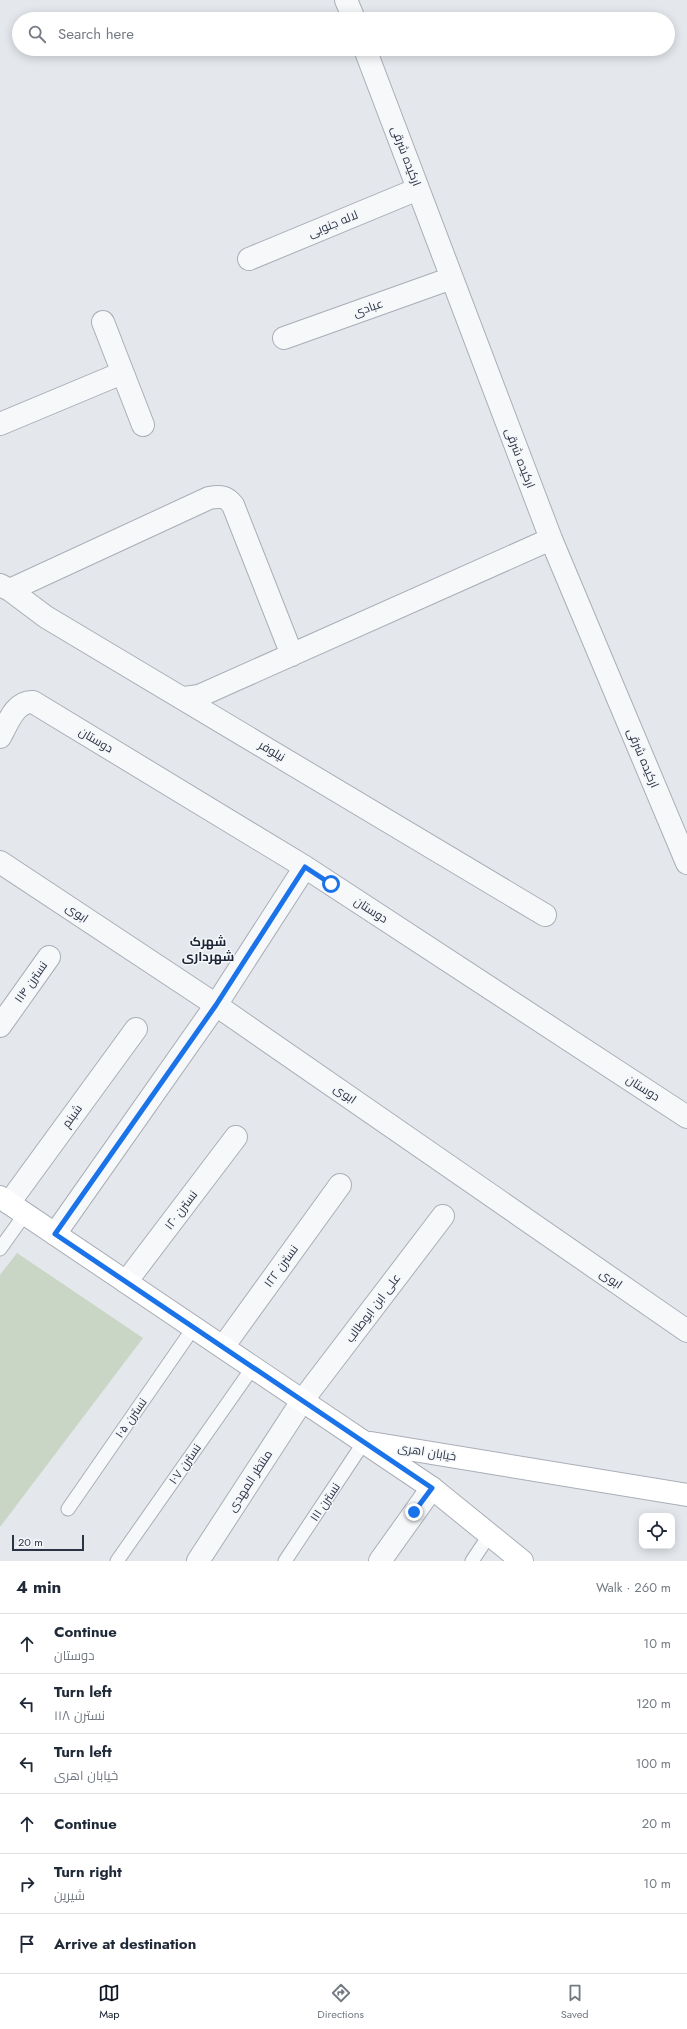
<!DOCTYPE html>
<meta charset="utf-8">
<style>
body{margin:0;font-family:Jost,Cairo,sans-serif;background:#f6f6f7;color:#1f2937}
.controls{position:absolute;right:12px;bottom:12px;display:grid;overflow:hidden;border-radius:8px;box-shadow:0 2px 10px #0003}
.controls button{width:36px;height:36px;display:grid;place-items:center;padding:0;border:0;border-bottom:1px solid #e0e1e3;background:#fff;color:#1f2937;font:20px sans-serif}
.scale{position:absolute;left:12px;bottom:10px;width:72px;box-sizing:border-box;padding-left:4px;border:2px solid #2b3445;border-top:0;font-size:11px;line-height:14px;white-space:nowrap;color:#2b3445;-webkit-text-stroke:3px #f4f6f9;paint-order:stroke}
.stop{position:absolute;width:12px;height:12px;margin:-9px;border:3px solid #1a73e8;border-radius:50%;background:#fff}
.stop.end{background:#1a73e8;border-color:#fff;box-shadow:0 1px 4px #0008}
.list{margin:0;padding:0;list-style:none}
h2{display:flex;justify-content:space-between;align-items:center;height:52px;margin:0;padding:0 16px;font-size:17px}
h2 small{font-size:13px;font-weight:400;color:#747a83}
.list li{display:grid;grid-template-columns:26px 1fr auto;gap:12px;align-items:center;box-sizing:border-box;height:60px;padding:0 16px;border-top:1px solid #e0e1e3}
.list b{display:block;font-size:15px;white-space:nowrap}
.list p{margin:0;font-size:13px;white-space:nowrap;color:#747a83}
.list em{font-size:13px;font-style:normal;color:#747a83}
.icon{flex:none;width:22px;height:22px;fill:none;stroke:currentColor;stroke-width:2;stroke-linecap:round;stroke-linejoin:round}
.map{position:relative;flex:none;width:687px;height:1561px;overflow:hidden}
.search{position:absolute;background:#fff;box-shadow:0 2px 10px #0003;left:12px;right:12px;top:12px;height:44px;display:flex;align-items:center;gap:10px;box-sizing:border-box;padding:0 14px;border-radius:22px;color:#747a83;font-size:15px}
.sheet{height:412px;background:#fff}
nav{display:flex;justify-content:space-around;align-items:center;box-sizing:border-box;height:56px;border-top:1px solid #e0e1e3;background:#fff;font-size:11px;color:#747a83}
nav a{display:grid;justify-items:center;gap:2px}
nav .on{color:#111827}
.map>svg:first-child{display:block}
</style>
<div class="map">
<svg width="687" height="1561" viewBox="0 0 687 1561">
<rect width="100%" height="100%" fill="#e4e7ec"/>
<path fill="#c9d6c5" d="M17 1253 143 1338 0 1527V1275Z"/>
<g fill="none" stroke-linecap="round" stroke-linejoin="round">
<defs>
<path id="lane" d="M0 1249 25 1214
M68 1509 194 1327
M117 1561 253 1367
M285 1561 364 1442
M472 1561 490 1534"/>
<path id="street" d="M346 0 354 19
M365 49 551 539 687 863
M249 259 418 189
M103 322 143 425
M284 338 452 278
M0 424 122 373
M0 585 10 590 46 617 545 915
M10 590 209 498C220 496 226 496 233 505L292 655
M184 698 199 696 551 539
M0 737C8 723 15 701 33 702L305 867 687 1117
M0 862 216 1005 687 1331
M0 1026 49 957
M9 1203 136 1029
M55 1234 216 1005 305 867
M126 1282 236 1137
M223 1347 340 1185
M198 1561 302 1401 443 1216
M380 1561 432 1488"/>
<path id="secondary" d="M0 1197 432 1488 522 1561
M371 1443 687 1495"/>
</defs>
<use href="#lane" stroke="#a9aeb7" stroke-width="15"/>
<use href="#street" stroke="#a9aeb7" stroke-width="24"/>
<use href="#secondary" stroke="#a9aeb7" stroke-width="24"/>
<use href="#lane" stroke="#f7f8fa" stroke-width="13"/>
<use href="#street" stroke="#f7f8fa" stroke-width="22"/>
<use href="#secondary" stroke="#fff" stroke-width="22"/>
</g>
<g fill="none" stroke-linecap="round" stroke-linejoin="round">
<path stroke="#1a73e8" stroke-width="5" d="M331 884 305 867 216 1005 55 1234 432 1488 414 1512"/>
</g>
<g text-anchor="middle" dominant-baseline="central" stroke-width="3" stroke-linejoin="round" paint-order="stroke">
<g font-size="12" fill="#2b3445" stroke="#f4f6f9">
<text transform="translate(406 156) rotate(69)">ارکیده شرقی</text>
<text transform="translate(333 224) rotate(-22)">لاله جنوبی</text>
<text transform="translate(368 308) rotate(-20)">عبادی</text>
<text transform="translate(520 458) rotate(69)">ارکیده شرقی</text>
<text transform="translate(96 740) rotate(31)">دوستان</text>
<text transform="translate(272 751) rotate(31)">نیلوفر</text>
<text transform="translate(643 758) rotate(67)">ارکیده شرقی</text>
<text transform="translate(371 910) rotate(33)">دوستان</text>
<text transform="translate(77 913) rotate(34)">ابوی</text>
<text transform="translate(31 982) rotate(-55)">نسترن ۱۱۴</text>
<text transform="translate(643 1088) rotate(33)">دوستان</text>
<text transform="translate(345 1094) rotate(35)">ابوی</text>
<text transform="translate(72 1116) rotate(-54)">شبنم</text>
<text transform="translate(181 1210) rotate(-53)">نسترن ۱۲۰</text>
<text transform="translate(281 1266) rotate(-54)">نسترن ۱۲۲</text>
<text transform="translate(611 1279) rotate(35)">ابوی</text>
<text transform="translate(373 1308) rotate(-53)">علی ابن ابوطالب</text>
<text transform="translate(131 1418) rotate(-55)">نسترن ۱۰۵</text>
<text transform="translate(427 1452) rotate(9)">خیابان اهری</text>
<text transform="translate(185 1464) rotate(-55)">نسترن ۱۰۷</text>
<text transform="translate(250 1481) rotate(-57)">منتظر المهدی</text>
<text transform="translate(325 1502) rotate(-56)">نسترن ۱۱۱</text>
</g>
<g font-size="13" font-weight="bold" fill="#1d2536" stroke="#f4f6f9">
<text x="208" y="941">شهرک<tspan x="208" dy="15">شهرداری</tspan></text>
</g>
</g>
</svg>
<div class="controls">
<button><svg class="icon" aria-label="locate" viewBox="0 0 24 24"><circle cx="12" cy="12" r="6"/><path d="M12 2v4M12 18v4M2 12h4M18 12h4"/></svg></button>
</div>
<div class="scale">20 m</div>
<div class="stop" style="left:331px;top:884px"></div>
<div class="stop end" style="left:414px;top:1512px"></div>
<div class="search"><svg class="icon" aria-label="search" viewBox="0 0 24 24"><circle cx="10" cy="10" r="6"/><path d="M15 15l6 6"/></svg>Search here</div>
</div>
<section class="sheet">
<h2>4 min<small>Walk · 260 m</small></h2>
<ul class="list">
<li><svg class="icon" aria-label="ahead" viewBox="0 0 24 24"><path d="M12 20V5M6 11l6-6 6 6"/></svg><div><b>Continue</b><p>دوستان</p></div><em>10 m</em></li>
<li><svg class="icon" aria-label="left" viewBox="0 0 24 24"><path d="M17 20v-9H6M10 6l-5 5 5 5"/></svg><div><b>Turn left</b><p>نسترن ۱۱۸</p></div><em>120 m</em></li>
<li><svg class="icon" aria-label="left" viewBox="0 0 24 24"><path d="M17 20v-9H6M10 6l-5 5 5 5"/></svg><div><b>Turn left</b><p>خیابان اهری</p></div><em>100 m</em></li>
<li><svg class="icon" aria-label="ahead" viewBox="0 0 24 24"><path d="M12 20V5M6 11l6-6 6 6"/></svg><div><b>Continue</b></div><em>20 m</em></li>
<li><svg class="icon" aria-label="right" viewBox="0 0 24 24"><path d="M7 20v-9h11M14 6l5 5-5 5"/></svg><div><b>Turn right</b><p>شیرین</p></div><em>10 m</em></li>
<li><svg class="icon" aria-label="arrive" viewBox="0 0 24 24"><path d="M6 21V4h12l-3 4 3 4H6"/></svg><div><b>Arrive at destination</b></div></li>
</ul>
</section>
<nav>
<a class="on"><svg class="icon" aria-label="map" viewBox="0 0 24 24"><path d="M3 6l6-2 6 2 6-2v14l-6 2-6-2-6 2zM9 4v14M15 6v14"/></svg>Map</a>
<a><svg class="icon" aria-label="directions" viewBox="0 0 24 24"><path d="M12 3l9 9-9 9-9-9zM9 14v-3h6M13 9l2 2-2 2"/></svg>Directions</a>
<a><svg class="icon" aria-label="saved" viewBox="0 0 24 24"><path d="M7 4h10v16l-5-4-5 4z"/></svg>Saved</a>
</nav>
